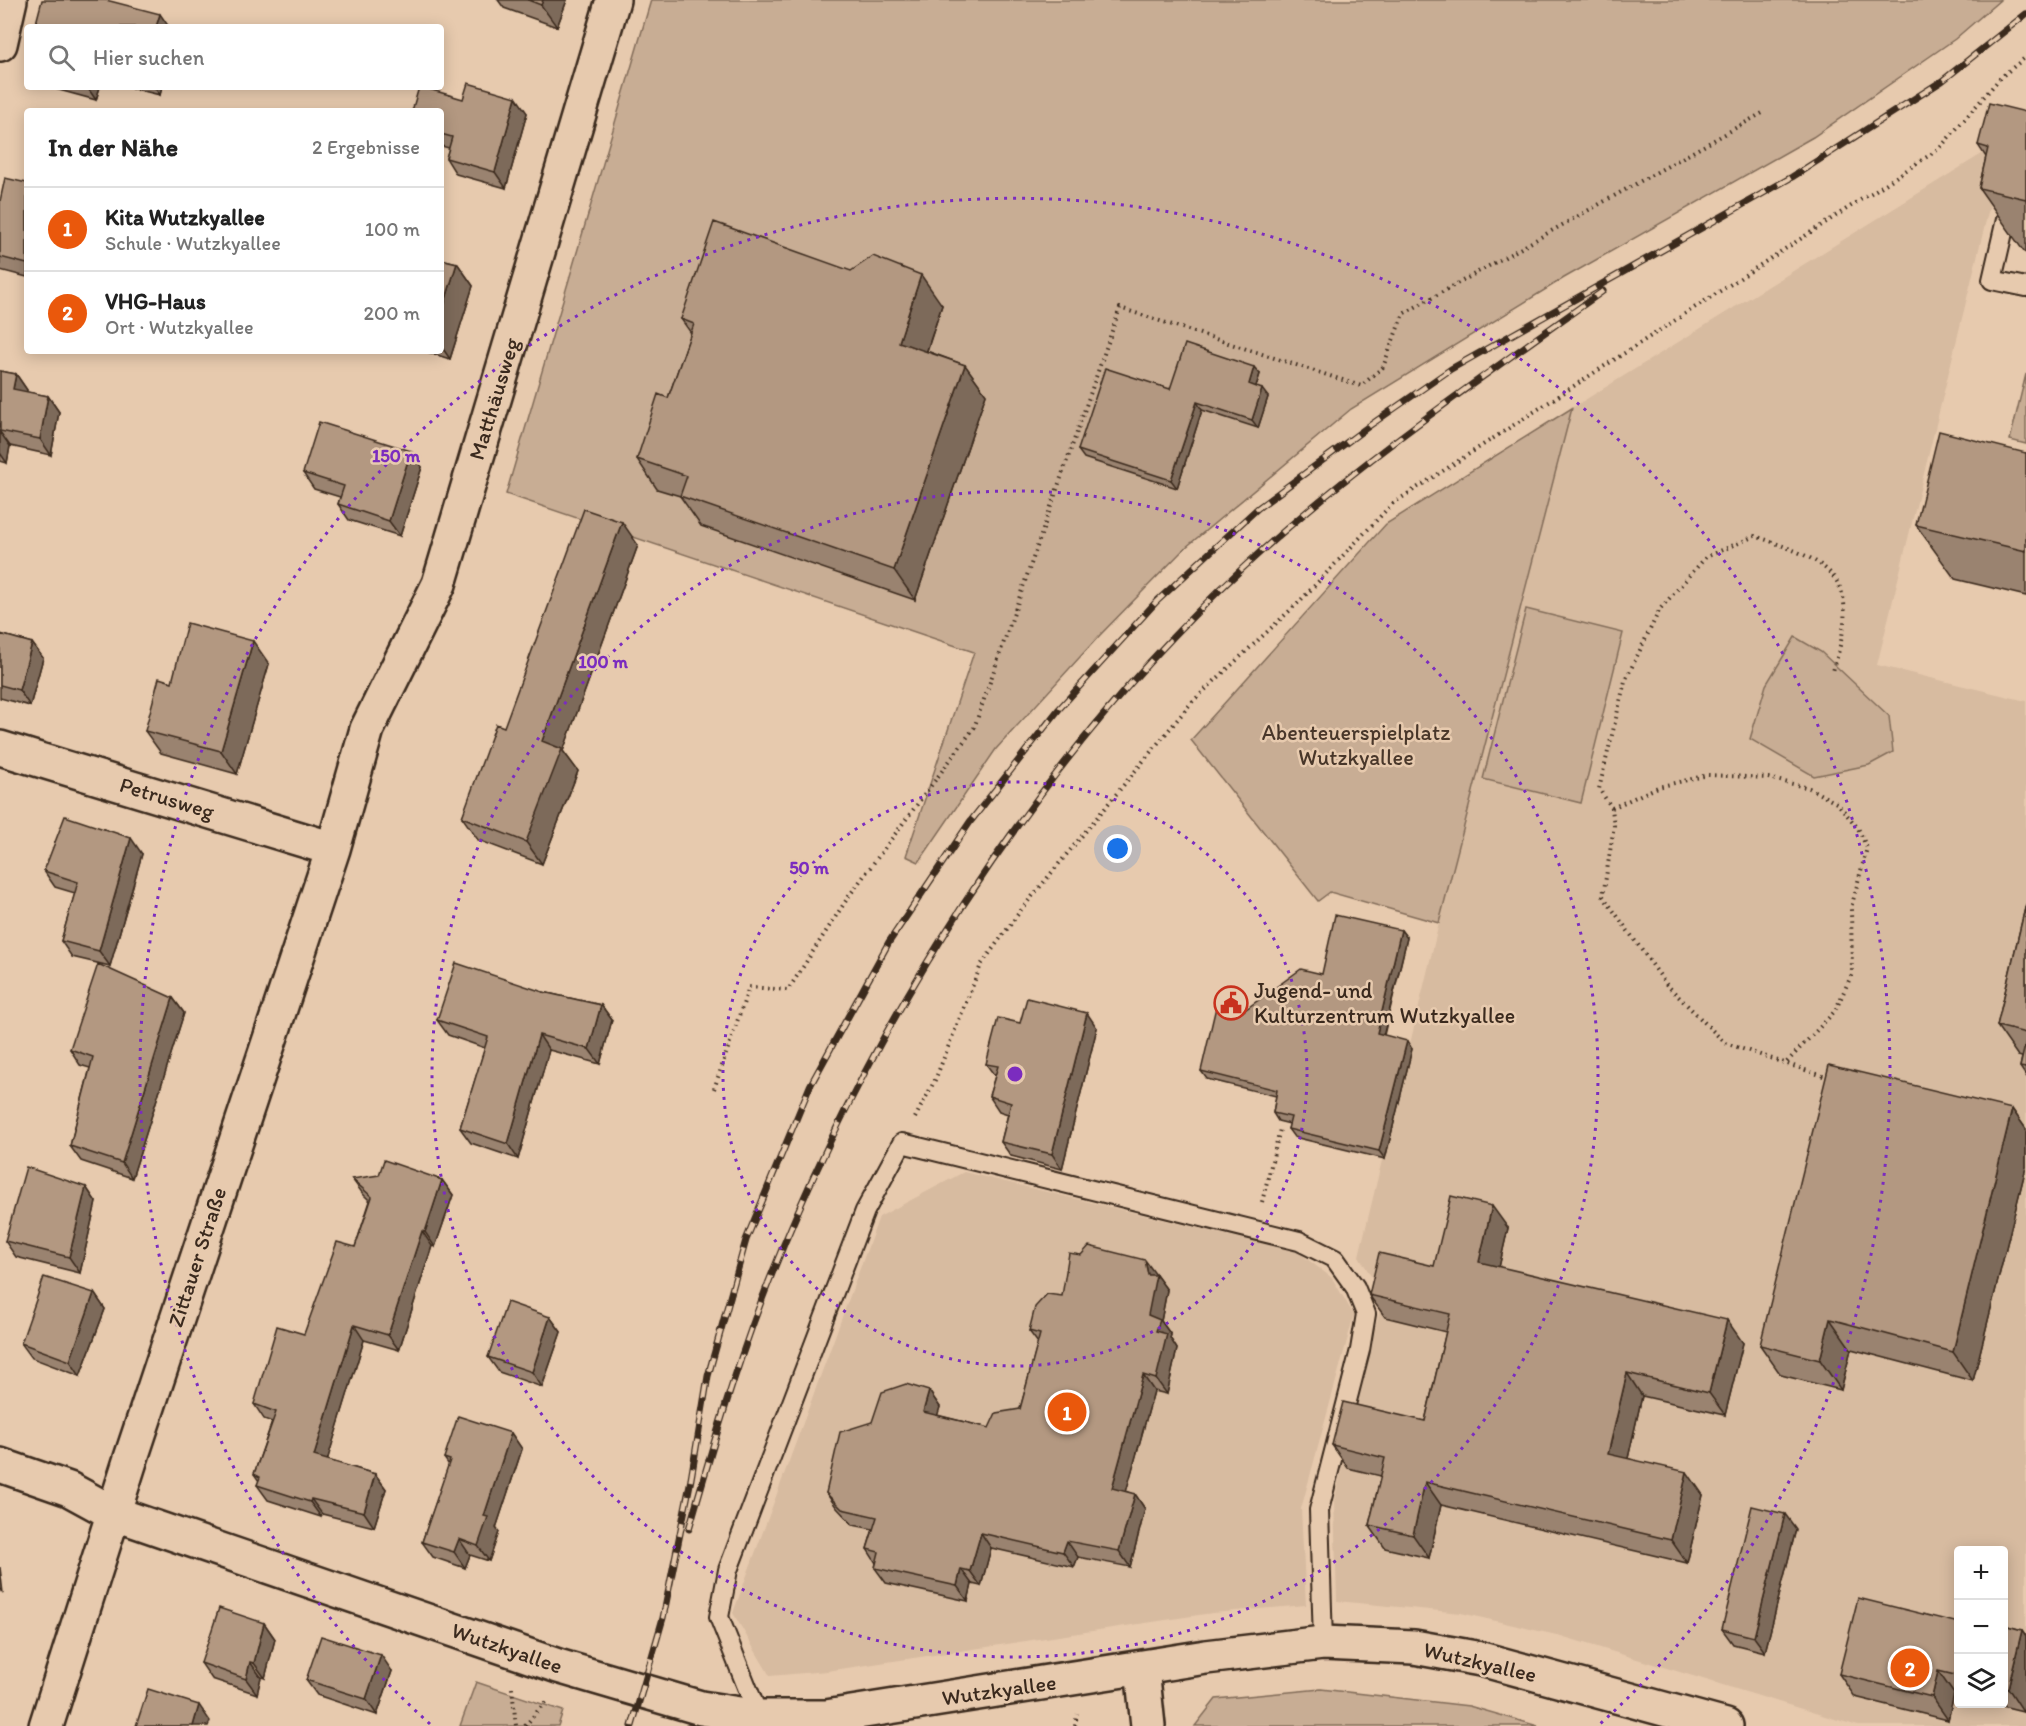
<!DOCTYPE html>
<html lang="de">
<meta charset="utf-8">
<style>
body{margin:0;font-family:Itim,sans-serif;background:#f2f2f2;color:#222}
.controls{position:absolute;right:18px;bottom:18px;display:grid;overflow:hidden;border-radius:6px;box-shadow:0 3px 15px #0003}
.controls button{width:54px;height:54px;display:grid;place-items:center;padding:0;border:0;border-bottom:2px solid #e0e0e0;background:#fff;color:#222;font:30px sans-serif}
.you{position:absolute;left:1118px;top:849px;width:21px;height:21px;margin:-15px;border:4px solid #fff;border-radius:50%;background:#1a73e8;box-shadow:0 0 0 9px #1a73e833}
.badge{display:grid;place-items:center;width:39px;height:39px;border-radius:50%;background:#ea580c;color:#fff;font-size:20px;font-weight:700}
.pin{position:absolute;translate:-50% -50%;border:3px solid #fff;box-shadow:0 2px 6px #0006}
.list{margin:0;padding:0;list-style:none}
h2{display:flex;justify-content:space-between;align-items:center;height:78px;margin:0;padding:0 24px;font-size:26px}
h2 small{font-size:20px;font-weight:400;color:#767676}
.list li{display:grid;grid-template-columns:39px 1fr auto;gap:18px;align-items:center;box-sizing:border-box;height:84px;padding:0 24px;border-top:2px solid #e0e0e0}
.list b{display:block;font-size:22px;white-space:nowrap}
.list p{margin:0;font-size:20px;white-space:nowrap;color:#767676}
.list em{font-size:20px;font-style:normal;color:#767676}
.icon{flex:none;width:33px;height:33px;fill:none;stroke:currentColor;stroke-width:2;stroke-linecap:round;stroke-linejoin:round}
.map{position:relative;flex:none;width:2026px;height:1726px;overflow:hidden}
.search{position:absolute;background:#fff;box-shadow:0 3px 15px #0003;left:24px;top:24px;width:420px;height:66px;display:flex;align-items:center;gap:15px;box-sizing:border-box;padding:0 21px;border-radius:6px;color:#767676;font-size:22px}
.panel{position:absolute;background:#fff;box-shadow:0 3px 15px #0003;left:24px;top:108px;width:420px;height:246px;border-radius:6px}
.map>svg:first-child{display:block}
</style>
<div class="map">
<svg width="2026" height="1726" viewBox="0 0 2026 1726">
<rect width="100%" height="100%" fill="#e7caae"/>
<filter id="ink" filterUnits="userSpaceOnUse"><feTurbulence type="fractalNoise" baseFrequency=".0167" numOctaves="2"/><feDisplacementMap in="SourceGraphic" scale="12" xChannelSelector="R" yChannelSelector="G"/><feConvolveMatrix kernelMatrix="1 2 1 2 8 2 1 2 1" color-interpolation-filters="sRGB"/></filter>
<g filter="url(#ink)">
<path fill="#d7bba0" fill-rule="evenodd" d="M2006 139 1877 665 2026 701V1726H1858L1561 1636 1461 1613 1337 1601 1334 1501 1383 1296 1359 1256 1439 923 1572 408ZM1958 1550H2004V1704H1958Z
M964 1172 1298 1252 1332 1278 1354 1315 1301 1509 1306 1605 1212 1613 827 1671 770 1676 733 1613 879 1217Z"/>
<path fill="#c8ad94" stroke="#826c59" stroke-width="1.5" d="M651 0H2000L1955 39 1813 137 1564 278 1351 409 1185 548 1100 635 996 749 919 862 906 856 974 652 506 494Z
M2026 374V444L2010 440Z
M1572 408 1439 923 1330 892 1318 901 1191 740 1386 524Z
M1526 609 1623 633 1581 803 1483 779Z
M1795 637 1821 652 1889 716 1893 752 1869 765 1814 776 1750 739 1766 685Z
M476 1682 563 1711 558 1726H460Z
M1321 1689 1469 1706 1538 1726H1195L1216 1699Z"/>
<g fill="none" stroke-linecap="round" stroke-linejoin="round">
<defs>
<path id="lane" d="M2010 202 1992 280 2026 287
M759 1717 719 1617 728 1570 865 1211 902 1143 1299 1241 1335 1259 1355 1287 1366 1314 1360 1350 1319 1510 1323 1643"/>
<path id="street" d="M0 44 10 0
M0 748 333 849
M0 1465 69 1489 113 1513 558 1666 701 1708 759 1717H826L1206 1657 1323 1643 1414 1647 1481 1659 1726 1726
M1142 1668 1148 1726
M46 1726 131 1458 333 849 367 729 439 584 613 0"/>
</defs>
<use href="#lane" stroke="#3b2a1e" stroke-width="22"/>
<use href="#street" stroke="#3b2a1e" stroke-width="38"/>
<path stroke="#3b2a1e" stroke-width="4" stroke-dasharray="1.5 4.5" stroke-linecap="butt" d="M1612 808 1658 787 1708 775 1768 778 1809 788 1838 804 1858 828 1867 848 1851 908 1852 974 1835 1011 1786 1063
M1829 1078 1725 1043 1666 984 1603 896 1614 826 1612 808 1599 789 1625 681 1660 609 1706 557 1755 536C1839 564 1861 581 1833 671
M714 1089 749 987 788 990 849 896 974 728 1120 308 1361 386 1383 367 1403 314 1766 111
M915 1118 935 1080 981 965 1021 910 1191 703 1299 602 1392 504 1939 149 2001 77 2026 57
M1262 1202 1280 1129
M512 1688 516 1726
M525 1726 546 1701
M1075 1726 1077 1714"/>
<use href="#lane" stroke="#e7caae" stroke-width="18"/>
<use href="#street" stroke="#e7caae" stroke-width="33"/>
<defs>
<path id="rail" d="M689 1529C711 1452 733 1376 761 1302 863 1034 1034 761 1245 566 1356 463 1481 378 1603 291
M632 1726 663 1618 691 1479 708 1376 746 1240 810 1086 889 942 970 822 1059 709 1156 602 1258 508 1369 426 1451 369 1792 177 1942 81 2026 14"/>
</defs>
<use href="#rail" stroke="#3b2a1e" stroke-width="7"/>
<use href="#rail" stroke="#e7caae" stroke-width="4.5" stroke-dasharray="14" stroke-linecap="butt"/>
</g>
<path fill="#9a836f" stroke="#3b2a1e" stroke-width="1.5" d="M498 0H567L557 27 504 8Z
M48 87H100L96 100Z
M127 87H162L160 95Z
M463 99 527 113 506 188 456 174 446 158 449 148 441 146V111Z
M2026 112V253L2024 252 1979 188 1986 157 1978 145Z
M27 183V277L0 270V201Z
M441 259 457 263 473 286 450 359 424 351H441Z
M942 305 927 351 965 365 986 394 915 600 701 526 680 496 657 489 637 459 668 398 691 333 681 319Z
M0 371 16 374 27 390 26 392 48 396 59 412 51 455 10 446 7 463 0 461Z
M1260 374 1256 387 1268 397 1258 428 1202 410 1177 488 1084 458 1078 450 1170 389Z
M2026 453V596L1955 579 1916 525Z
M422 467 400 536 349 520 338 504 340 497 314 489 303 473Z
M638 545 563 751 578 771 542 864 478 840 462 817 504 727Z
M0 634 32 643 43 658 30 706 0 698Z
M269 664 237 774 161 753 145 731Z
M142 854 110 966 72 957 61 941 75 893 55 887 44 871Z
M2026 904V1076L2020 1067 2022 1057 2018 1056 1997 1026Z
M1401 930 1407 938 1384 1035 1412 1049 1385 1159 1294 1137 1288 1129 1290 1124 1278 1121 1273 1113 1276 1096 1207 1079 1201 1071 1242 1012 1322 974Z
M543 992 601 1005 612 1020 600 1064 549 1050 518 1159 471 1143 460 1128 485 1048 448 1035 437 1020Z
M173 998 184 1013 132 1178 81 1161 70 1146 90 1068 80 1065 70 1049Z
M1020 1023 1097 1028 1062 1169 1011 1156 1001 1142 1008 1114 999 1111 989 1096 995 1076 986 1064Z
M2012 1109 2026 1129V1167L1973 1381 1851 1349 1841 1390 1781 1375 1760 1345Z
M352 1179 442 1180 453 1195 435 1247 432 1246 399 1350 364 1340 327 1460 375 1474 386 1489 374 1527 322 1514 321 1517 268 1500 257 1485 259 1481 254 1474 272 1422 264 1419 254 1404 304 1334 355 1247 370 1201 363 1194Z
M86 1187 96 1202 80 1273 16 1257 5 1241Z
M1508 1228 1499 1267 1743 1343 1725 1415 1642 1396 1628 1458 1703 1495 1687 1563 1441 1505 1429 1558 1385 1548 1369 1525 1381 1476 1348 1468 1332 1445 1425 1421 1446 1332 1385 1317 1369 1295 1434 1266Z
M1081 1255 1156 1275 1167 1290 1161 1321 1171 1335 1170 1338 1177 1349 1167 1394 1154 1391 1126 1491 1135 1494 1145 1509 1130 1567 1078 1557 1074 1567 991 1548 981 1586 972 1584 968 1601 886 1583 875 1568 876 1563 867 1549 873 1529 853 1525 837 1508 826 1493 872 1422 929 1391 940 1407 937 1415 989 1428 1020 1409 1038 1343 1029 1331 1062 1296Z
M94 1293 105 1309 80 1376 32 1358 21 1343Z
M550 1317 561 1332 542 1387 499 1372 488 1357Z
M511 1433 522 1449 496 1528 499 1532 489 1561 470 1555 465 1568 433 1557 422 1542 449 1465 444 1458Z
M1796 1529 1765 1652 1733 1644 1722 1629Z
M264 1623 275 1639 265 1678 261 1677 257 1694 212 1679 201 1663Z
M1959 1623V1695L1954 1694 1948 1720 1855 1697 1839 1674Z
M2004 1625 2022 1630 2026 1636V1701L2023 1711 1994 1704H2004Z
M392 1671 377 1715 317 1695 306 1680Z"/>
<path fill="#7d6a5a" stroke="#3b2a1e" stroke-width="1.5" d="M543 0H567L557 27 541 5Z
M160 14 169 27H156Z
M87 87H100L96 100Z
M154 87H162L160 95Z
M516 97 527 113 506 188 495 172Z
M457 263 473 286 450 359 441 346V315Z
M921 275 942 305 920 371 899 342Z
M965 365 986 394 915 600 894 570Z
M1254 367 1260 374 1254 392 1249 384Z
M16 374 27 390 24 404 13 389Z
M1262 389 1268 397 1258 428 1252 420Z
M48 396 59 412 51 455 40 439Z
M1197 402 1202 410 1177 488 1171 480Z
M0 432 10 446 7 463 0 453Z
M411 451 422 467 400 536 389 521Z
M622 522 638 545 563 751 578 771 542 864 526 842 542 741Z
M253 641 269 664 237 774 221 751Z
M32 643 43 658 30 706 19 690Z
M131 838 142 854 110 966 99 951Z
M1401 930 1407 938 1382 1041 1377 1033Z
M173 998 184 1013 132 1178 122 1163Z
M601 1005 612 1020 600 1064 589 1049Z
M1087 1013 1097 1028 1062 1169 1052 1154Z
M539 1035 549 1050 518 1159 508 1144Z
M1407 1041 1412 1049 1385 1159 1379 1151Z
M2012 1109 2026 1129V1167L1973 1381 1953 1352Z
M442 1180 453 1195 435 1247 425 1232Z
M86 1187 96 1202 80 1273 69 1257Z
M1492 1206 1508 1228 1495 1285 1479 1262Z
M422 1231 432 1246 399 1350 388 1335Z
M1145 1260 1167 1290 1161 1321 1171 1335 1170 1338 1177 1349 1167 1394 1156 1379V1331L1148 1315V1275Z
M94 1293 105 1309 80 1376 70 1361Z
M550 1317 561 1332 542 1387 532 1372Z
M1830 1319 1851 1349 1841 1390 1820 1360Z
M1727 1320 1743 1343 1725 1415 1709 1393Z
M354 1325 364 1340 324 1471 314 1456Z
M1627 1373 1642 1396 1624 1476 1608 1454Z
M1143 1375 1154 1391 1123 1503 1112 1488Z
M929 1391 940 1407 934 1427 923 1412Z
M511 1433 522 1449 496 1528 499 1532 489 1561 478 1546 484 1516Z
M1687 1472 1703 1495 1687 1563 1671 1540Z
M375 1474 386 1489 374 1527 364 1512Z
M1425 1482 1441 1505 1429 1558 1413 1535Z
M1135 1494 1145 1509 1130 1567 1119 1551Z
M311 1499 322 1514 321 1517 310 1502Z
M1785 1514 1796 1529 1765 1652 1754 1637Z
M981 1533 991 1548 981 1586 970 1571Z
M459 1539 470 1555 465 1568 454 1552Z
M1067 1541 1078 1557 1074 1567 1063 1552Z
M0 1567 3 1593 0 1588Z
M961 1569 972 1584 968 1601 957 1586Z
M264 1623 275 1639 265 1678 254 1663Z
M2022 1630 2026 1636V1701L2023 1711 2008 1688Z
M381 1655 392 1671 377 1715 366 1699Z
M250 1662 261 1677 257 1694 246 1679Z
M1938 1671 1954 1694 1948 1720 1932 1697Z
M199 1705 210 1721 208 1726H193Z"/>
<path fill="#b39881" stroke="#3b2a1e" stroke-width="1.5" d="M42 0H106L160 14 156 27H35Z
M528 0H543L541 5Z
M468 83 516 97 495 172 446 158 452 137 441 134V111H412L419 87H422L463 99Z
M1989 103 2026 112V199L1979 188 1988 148 1978 145Z
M5 178 27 183V264L0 257V201Z
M714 222 851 271 873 256 921 275 899 342 965 365 894 570 680 496 687 476 637 459 658 394 668 398 694 324 681 319Z
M441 259 457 263 441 315Z
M1185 344 1254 367 1249 384 1262 389 1252 420 1197 402 1171 480 1078 450 1105 368 1170 389Z
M0 371 16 374 13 389 48 396 40 439 0 431Z
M319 422 411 451 389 521 338 504 344 486 303 473Z
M1939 431 2026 453V551L1916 525Z
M584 509 622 522 542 741 562 749 526 842 462 817 496 724 504 727Z
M187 623 253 641 221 751 145 731 159 678 172 682Z
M0 634 32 643 19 690 0 685Z
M65 816 131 838 99 951 61 941 78 882 44 871Z
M2026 904V1033L1997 1026Z
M1335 915 1401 930 1377 1033 1407 1041 1379 1151 1288 1129 1291 1117 1273 1113 1277 1090 1201 1071 1216 1007 1242 1012 1301 969 1322 974Z
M456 963 543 992 601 1005 589 1049 539 1035 508 1144 460 1128 488 1037 437 1020Z
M98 964 173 998 122 1163 70 1146 93 1057 70 1049Z
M1027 998 1087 1013 1052 1154 1001 1142 1011 1103 989 1096 998 1066 986 1064 998 1018 1020 1023Z
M2026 1041V1068L2020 1067Z
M1829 1065 2012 1109 1953 1352 1830 1319 1820 1360 1760 1345Z
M384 1160 442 1180 425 1232 422 1231 388 1335 354 1325 314 1456 375 1474 364 1512 311 1499 310 1502 257 1485 260 1477 254 1474 276 1412 254 1404 277 1326 304 1334 337 1242 355 1247 372 1197 352 1179 379 1175Z
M26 1167 86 1187 69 1257 5 1241Z
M1451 1196 1492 1206 1479 1262 1727 1320 1709 1393 1627 1373 1608 1454 1687 1472 1671 1540 1425 1482 1413 1535 1369 1525 1385 1458 1332 1445 1343 1402 1425 1421 1450 1314 1369 1295 1379 1253 1434 1266Z
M1089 1246 1145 1260 1148 1275H1156L1148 1315 1160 1320 1156 1331 1167 1334 1156 1379 1143 1375 1112 1488 1135 1494 1119 1551 1067 1541 1063 1552 981 1533 970 1571 961 1569 957 1586 875 1568 879 1552 867 1549 877 1517 842 1509 826 1493 840 1432 872 1422 882 1392 906 1384 929 1391 923 1412 989 1428 996 1413 1020 1409 1040 1334 1029 1331 1035 1307 1047 1294 1062 1296 1069 1253 1081 1255Z
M44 1277 94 1293 70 1361 21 1343Z
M507 1302 550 1317 532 1372 488 1357Z
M458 1416 511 1433 484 1516 488 1517 478 1546 459 1539 454 1552 422 1542 450 1460 444 1458Z
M1752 1506 1785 1514 1754 1637 1722 1629Z
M1858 1598 1959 1623V1676L1938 1671 1932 1697 1839 1674Z
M219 1608 264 1623 254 1663 250 1662 246 1679 201 1663Z
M2004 1625 2022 1630 2008 1688 2004 1687Z
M321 1636 381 1655 366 1699 306 1680Z
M148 1689 199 1705 193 1726H136Z"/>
</g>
<g fill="none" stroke="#7b2cbf" stroke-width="3" stroke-dasharray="3 6">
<circle cx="1015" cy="1074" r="292"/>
<circle cx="1015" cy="1074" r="583"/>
<path d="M430 1724A875 875 0 1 1 1600 1724"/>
</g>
<defs>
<symbol id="civic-ring" viewBox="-11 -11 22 22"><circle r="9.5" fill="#e7caae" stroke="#c8321e" stroke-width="1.5"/><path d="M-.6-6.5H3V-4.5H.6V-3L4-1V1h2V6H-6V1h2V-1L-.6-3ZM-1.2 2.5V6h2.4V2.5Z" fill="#c8321e"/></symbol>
</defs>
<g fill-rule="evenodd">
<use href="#civic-ring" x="1212" y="984" width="38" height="38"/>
</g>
<g text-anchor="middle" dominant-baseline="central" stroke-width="5" stroke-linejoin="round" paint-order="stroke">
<g font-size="22" fill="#3b2a1e" stroke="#e7caae">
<text transform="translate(494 399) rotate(-73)">Matthäusweg</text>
<text transform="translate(167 798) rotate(17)">Petrusweg</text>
<text transform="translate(197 1257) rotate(-72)">Zittauer Straße</text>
<text transform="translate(507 1648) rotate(19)">Wutzkyallee</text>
<text transform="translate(1480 1662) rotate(13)">Wutzkyallee</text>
<text transform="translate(999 1690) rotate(-8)">Wutzkyallee</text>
</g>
<g font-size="22" fill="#49372a" stroke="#e7caae">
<text x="1356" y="732">Abenteuerspielplatz<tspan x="1356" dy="25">Wutzkyallee</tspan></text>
</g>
<g font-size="22" fill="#3b2a1e" stroke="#e7caae" text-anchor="start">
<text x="1254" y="990">Jugend- und<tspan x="1254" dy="25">Kulturzentrum Wutzkyallee</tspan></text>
</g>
</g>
<circle cx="1015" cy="1074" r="9" fill="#7b2cbf" stroke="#e7caae" stroke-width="3"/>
<g font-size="18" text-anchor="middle" font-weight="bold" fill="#7b2cbf" stroke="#e7caae" stroke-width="5" stroke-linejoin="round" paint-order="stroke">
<text x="396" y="462">150 m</text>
<text x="603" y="668">100 m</text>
<text x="809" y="874">50 m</text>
</g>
</svg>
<div class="controls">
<button>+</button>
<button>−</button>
<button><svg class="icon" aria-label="layers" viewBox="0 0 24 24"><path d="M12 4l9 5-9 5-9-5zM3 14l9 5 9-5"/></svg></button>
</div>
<div class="you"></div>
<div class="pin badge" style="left:1067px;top:1412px">1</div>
<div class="pin badge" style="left:1910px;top:1668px">2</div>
<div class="search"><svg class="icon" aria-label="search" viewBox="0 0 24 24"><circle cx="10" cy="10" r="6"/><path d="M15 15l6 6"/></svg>Hier suchen</div>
<section class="panel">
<h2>In der Nähe<small>2 Ergebnisse</small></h2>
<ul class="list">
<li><span class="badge">1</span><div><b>Kita Wutzkyallee</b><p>Schule · Wutzkyallee</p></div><em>100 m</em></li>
<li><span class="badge">2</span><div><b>VHG-Haus</b><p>Ort · Wutzkyallee</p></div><em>200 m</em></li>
</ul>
</section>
</div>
